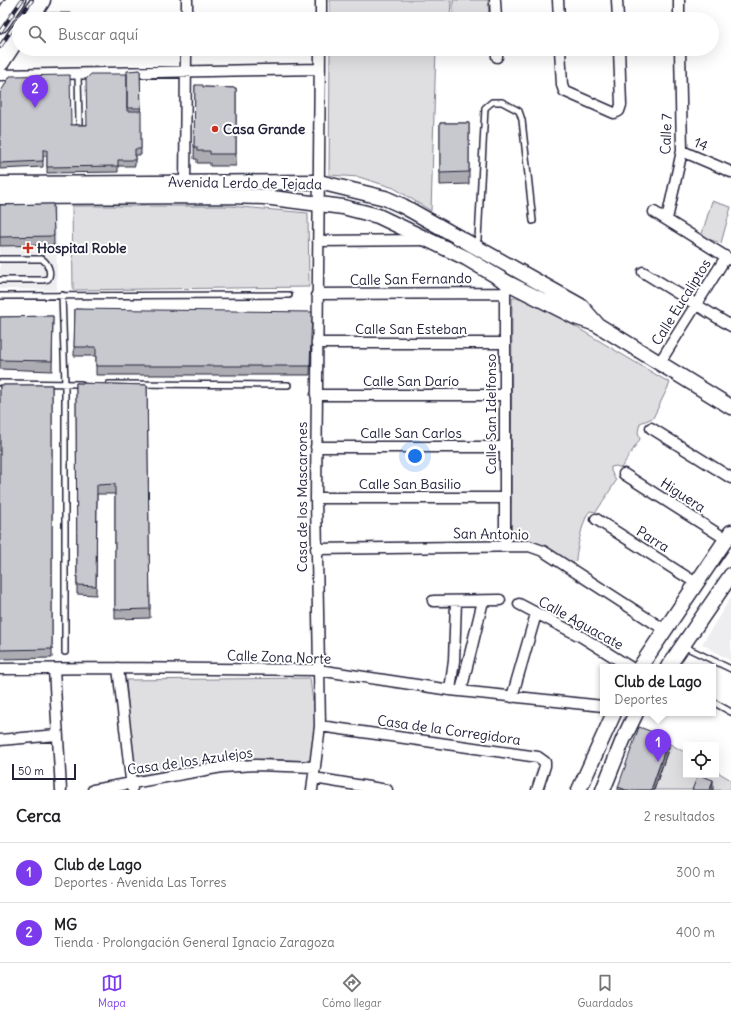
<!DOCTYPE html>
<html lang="es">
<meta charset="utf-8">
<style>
body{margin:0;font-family:Delius,sans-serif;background:#f6f6f6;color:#202124}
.controls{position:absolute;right:12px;bottom:12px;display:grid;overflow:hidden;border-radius:0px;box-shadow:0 4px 16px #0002}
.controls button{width:36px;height:36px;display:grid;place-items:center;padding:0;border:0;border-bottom:1px solid #e0e0e0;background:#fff;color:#202124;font:20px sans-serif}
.scale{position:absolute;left:12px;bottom:10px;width:64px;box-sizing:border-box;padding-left:4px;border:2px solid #22223b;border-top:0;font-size:11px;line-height:14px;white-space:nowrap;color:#22223b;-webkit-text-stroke:3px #fff;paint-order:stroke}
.you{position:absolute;left:415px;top:456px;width:14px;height:14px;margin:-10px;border:3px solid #fff;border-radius:50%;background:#1a73e8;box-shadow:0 0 0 6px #1a73e833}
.badge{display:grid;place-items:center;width:26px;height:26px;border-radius:50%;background:#7c3aed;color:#fff;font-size:13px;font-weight:700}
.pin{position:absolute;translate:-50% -33px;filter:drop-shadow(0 1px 2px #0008)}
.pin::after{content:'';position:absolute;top:21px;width:14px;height:12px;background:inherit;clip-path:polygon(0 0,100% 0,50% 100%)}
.popup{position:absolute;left:600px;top:664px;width:116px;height:52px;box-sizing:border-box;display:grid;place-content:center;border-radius:0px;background:#fff;filter:drop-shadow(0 1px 3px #0005);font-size:13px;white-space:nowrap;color:#757577}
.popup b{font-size:15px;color:#202124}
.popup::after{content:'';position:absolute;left:50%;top:100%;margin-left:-8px;border:8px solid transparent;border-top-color:#fff}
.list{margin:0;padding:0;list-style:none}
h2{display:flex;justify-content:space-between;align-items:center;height:52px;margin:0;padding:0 16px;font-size:17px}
h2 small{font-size:13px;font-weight:400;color:#757577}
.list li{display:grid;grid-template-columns:26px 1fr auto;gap:12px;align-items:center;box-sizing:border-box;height:60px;padding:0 16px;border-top:1px solid #e0e0e0}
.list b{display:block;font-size:15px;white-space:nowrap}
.list p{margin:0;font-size:13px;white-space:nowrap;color:#757577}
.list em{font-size:13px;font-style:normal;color:#757577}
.icon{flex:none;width:22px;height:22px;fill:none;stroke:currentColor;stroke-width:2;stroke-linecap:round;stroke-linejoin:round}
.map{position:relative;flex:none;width:731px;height:790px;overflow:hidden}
.search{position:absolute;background:#fff;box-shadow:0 4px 16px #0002;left:12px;right:12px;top:12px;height:44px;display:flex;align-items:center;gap:10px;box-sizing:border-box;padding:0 14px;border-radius:22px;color:#757577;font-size:15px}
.sheet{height:172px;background:#fff}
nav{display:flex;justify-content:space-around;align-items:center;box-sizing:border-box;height:56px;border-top:1px solid #e0e0e0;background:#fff;font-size:11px;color:#757577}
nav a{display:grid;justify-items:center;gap:2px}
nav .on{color:#7c3aed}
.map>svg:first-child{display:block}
</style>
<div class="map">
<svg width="731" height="790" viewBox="0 0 731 790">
<rect width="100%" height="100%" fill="#fff"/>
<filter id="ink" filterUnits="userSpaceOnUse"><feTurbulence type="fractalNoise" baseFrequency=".025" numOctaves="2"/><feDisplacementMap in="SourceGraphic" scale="8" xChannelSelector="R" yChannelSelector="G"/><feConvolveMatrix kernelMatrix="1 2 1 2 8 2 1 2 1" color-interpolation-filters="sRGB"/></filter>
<g filter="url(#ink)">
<path fill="#eeeef1" d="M56 205 57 290 0 289V208Z
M731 597V661L702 644Z"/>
<path fill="#dfdfe2" stroke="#80808e" d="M330 0H451L450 19H330Z
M453 0H488L489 19H453Z
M330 49H436L431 211 394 188 359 177 329 175Z
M712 201 731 207 721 243 701 237Z
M72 206H230L308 213 309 287 73 290Z
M512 298H521L566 321 670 383 653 418 640 423 638 432 640 439 621 468 616 466 611 467V471L616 481 596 512 590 511C584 515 576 551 576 560L571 565C552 550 536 539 511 541Z
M310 678 316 727 313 761 264 759 216 763 134 780 126 680Z
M642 728 686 753V775H716V771L731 780V790H620Z"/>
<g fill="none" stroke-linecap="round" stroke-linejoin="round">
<defs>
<path id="lane" d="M78 73 79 123
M474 245 478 239 485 108 492 102H502L519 111 522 120 533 221
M0 259H42C48 263 52 273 48 279L43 280H0
M62 295 65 384V652
M0 296 289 295
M0 383 81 384
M109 384 288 385
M683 646 731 669
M713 702 731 712"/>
<path id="street" d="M495 0 496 19
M558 0 559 19
M617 0 618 19
M679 0V19
M187 19V0
M321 19V0
M497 49V57
M560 49 562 85 564 91 614 113 619 111 621 105 619 49
M0 75 320 69
M682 151 731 172
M185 190 186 49
M654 212 731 260
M667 219 682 151 680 49
M318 241 426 240
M643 272 731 326
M317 294 505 293
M316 343H505
M660 362 726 257
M316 395H505
M651 428 731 478
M316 447H505
M624 474 726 539
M316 498H505
M596 519 696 583
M505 546V293L508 283
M316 549 529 546 543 551 665 630
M433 601 500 600
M519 604 582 637 630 667
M118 668 132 788
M0 669 118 668 318 670 450 690 603 706
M54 669 61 790
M450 690 454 661 456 601
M461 691 483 601
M512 697 536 614
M320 726 538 757 545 762V766L537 790
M0 740 57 735
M314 778 387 790
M93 790 222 767 256 765 315 767
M312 790 320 726 316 498 320 49"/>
<path id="secondary" d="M0 184 319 182 385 198 403 206 581 306 596 323
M0 197 225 196 264 197 343 207 378 216 466 258 508 283 575 317 596 324 731 407
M640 667 731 532
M668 667 731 575
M579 790 614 713
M603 790 623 740 636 713"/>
<path id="highway" d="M29 19 41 0
M0 23 16 0
M0 62 19 33"/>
</defs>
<use href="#lane" stroke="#22223b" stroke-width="8"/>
<use href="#street" stroke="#22223b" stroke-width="13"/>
<use href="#secondary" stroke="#22223b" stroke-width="17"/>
<use href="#highway" stroke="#22223b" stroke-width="21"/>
<use href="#lane" stroke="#fff" stroke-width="5"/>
<use href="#street" stroke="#fff" stroke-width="10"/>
<use href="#secondary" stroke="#fff" stroke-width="14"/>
<use href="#highway" stroke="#fff" stroke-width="18"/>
<defs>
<path id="rail" d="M19 19 32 0
M0 32 22 0
M0 47 19 19"/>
</defs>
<use href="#rail" stroke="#22223b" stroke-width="4"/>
<use href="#rail" stroke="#fff" stroke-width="2.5" stroke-dasharray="8" stroke-linecap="butt"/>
</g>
<path fill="#acacb2" stroke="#22223b" d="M140 70 141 155H135V166H118V172L47 173V156H43V167L0 169V93L71 125H86L127 74Z
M195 85 203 87 236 88V166H210V163H197V159H194Z
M440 123H469V184L440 185Z
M53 204 54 245 0 246V205Z
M75 309 312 321 310 375H96V356H74Z
M53 316 52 371 0 369V317Z
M76 383 147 385 150 618 115 619V494H97L96 595 77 594Z
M0 385H52V658L0 659Z
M669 747 654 790H618V787Z"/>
<path fill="#8c8c91" stroke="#22223b" d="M669 738V747L654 790H651Z
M713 780V790H710Z"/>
<path fill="#c8c8cf" stroke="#22223b" d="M44 13H71V19H44Z
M140 70 141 108H127V71Z
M91 74H127V111H141V149H135V160H118V166L47 167V150H43V161L0 163V93L10 76 70 75 71 125H87L86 79Z
M195 85H203V87L236 88V154H210V151H197V147H194Z
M440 123H469V172L440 173Z
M53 204 54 236 0 237V205Z
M75 309 312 312 310 366H96V347H74Z
M53 316 52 361 0 360V317Z
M76 383 147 385 150 609 115 610V484L97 485 96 586 77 585Z
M0 385H52V649L0 650Z
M639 727 669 738 651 790H626L618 787Z
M698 775 713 780 710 790H692Z"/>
</g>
<g fill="#c8321e" stroke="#fff" stroke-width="1.5">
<circle cx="215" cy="129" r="4"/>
<path d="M26 242h4v4h4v4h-4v4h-4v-4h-4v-4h4z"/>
</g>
<g text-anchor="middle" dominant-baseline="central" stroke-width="4" stroke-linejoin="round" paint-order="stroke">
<g font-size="14" font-weight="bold" fill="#22223b" stroke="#fff" text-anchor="start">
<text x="223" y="129">Casa Grande</text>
<text x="37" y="248">Hospital Roble</text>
</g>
<g font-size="14" fill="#22223b" stroke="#fff">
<text transform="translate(666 134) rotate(-88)">Calle 7</text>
<text transform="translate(701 144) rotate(24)">14</text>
<text transform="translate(245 183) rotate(1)">Avenida Lerdo de Tejada</text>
<text transform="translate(411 279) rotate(-1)">Calle San Fernando</text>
<text transform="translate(681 302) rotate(-58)">Calle Eucaliptos</text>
<text x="411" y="329">Calle San Esteban</text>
<text x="411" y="381">Calle San Darío</text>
<text transform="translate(491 414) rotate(-90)">Calle San Idelfonso</text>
<text x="411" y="433">Calle San Carlos</text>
<text x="410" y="484">Calle San Basilio</text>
<text transform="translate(683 495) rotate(33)">Higuera</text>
<text transform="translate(302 497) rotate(-90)">Casa de los Mascarones</text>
<text transform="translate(491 534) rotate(1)">San Antonio</text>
<text transform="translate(653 539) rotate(32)">Parra</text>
<text transform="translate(581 623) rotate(29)">Calle Aguacate</text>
<text transform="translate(279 657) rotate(2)">Calle Zona Norte</text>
<text transform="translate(449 730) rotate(8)">Casa de la Corregidora</text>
<text transform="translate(190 761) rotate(-8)">Casa de los Azulejos</text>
</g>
</g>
</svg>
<div class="controls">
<button><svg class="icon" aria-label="locate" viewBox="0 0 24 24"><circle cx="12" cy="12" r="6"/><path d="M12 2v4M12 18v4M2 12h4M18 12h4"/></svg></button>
</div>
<div class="scale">50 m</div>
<div class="you"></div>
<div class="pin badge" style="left:658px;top:762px">1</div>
<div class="popup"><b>Club de Lago</b>Deportes</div>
<div class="pin badge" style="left:35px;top:108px">2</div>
<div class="search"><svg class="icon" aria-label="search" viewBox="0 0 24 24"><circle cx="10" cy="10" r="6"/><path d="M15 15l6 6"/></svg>Buscar aquí</div>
</div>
<section class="sheet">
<h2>Cerca<small>2 resultados</small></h2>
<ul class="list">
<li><span class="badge">1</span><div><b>Club de Lago</b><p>Deportes · Avenida Las Torres</p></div><em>300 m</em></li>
<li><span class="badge">2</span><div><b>MG</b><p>Tienda · Prolongación General Ignacio Zaragoza</p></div><em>400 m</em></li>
</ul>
</section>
<nav>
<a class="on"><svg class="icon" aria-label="map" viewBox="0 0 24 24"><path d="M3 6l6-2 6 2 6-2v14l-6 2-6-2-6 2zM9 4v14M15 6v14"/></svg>Mapa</a>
<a><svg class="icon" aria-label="directions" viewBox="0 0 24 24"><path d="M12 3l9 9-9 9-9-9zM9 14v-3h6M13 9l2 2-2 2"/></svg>Cómo llegar</a>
<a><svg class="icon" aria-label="saved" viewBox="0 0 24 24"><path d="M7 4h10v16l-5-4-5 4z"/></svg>Guardados</a>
</nav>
